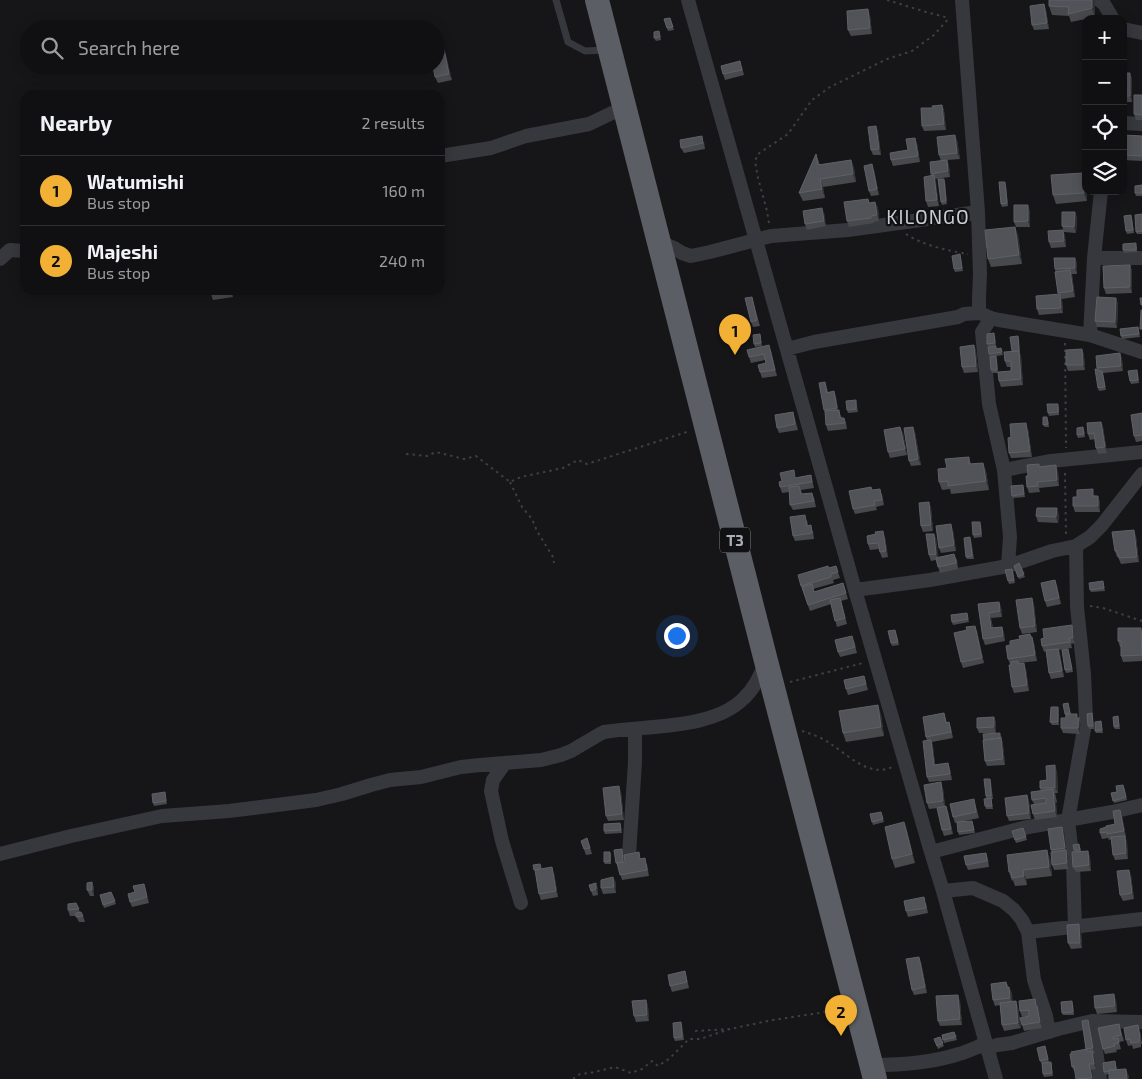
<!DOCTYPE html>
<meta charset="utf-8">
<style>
body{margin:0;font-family:"Exo 2",sans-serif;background:#1e1e20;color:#f1f3f6}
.controls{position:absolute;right:15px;top:15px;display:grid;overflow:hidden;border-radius:10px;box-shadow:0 2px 12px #0003}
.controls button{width:45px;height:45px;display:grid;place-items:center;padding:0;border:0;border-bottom:1px solid #303032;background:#101012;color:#f1f3f6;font:25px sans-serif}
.you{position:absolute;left:676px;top:635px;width:18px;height:18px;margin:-12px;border:4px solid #fff;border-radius:50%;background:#1a73e8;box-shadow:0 0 0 8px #1a73e833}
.badge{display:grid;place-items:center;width:32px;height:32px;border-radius:50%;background:#f2b134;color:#111;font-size:16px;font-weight:700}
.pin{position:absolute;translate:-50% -41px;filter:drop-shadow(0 1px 2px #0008)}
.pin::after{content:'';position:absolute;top:26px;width:18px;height:15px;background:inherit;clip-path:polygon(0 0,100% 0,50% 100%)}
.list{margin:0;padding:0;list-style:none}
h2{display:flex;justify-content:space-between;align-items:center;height:65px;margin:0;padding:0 20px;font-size:21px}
h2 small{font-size:16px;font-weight:400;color:#9c9d9f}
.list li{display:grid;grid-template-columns:32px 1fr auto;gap:15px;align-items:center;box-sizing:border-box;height:70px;padding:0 20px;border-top:1px solid #303032}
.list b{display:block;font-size:19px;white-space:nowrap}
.list p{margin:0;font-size:16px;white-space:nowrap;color:#9c9d9f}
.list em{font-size:16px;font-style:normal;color:#9c9d9f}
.icon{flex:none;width:28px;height:28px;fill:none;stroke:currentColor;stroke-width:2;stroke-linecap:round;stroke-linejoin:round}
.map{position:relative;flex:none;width:1142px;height:1079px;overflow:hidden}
.search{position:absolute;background:#101012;box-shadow:0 2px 12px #0003;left:20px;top:20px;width:425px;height:55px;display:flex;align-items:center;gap:12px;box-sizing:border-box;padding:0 18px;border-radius:28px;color:#9c9d9f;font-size:19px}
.panel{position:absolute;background:#101012;box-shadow:0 2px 12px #0003;left:20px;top:90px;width:425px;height:205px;border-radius:15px}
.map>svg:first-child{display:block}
</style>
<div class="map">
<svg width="1142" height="1079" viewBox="0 0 1142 1079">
<rect width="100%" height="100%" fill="#161618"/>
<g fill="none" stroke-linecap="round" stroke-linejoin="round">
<path stroke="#3d3f44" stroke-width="2" stroke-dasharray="2.5 4" stroke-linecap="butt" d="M887 0 926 12 949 18
M769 223 767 211 758 178 755 161 758 154 788 134 812 100 830 87 887 59 912 51 934 35 950 17
M906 234C922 245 949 251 968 254
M1065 343 1066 448
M406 454 427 456 436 452 464 459 476 456 510 482 521 477 563 468 578 460 587 464 690 431
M1065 473 1066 535
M510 482 522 507 532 519 537 531 553 557 554 563
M1090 606 1103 608 1142 621
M790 682 863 663
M802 731C812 734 823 738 831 744 849 756 871 779 894 766
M695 1031 730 1029 773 1020 819 1013 839 1008
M573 1079 580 1074 590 1073 615 1067 631 1073 642 1069 652 1061 658 1066 669 1059 689 1039H700L730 1029"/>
<path stroke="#37383d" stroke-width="7" d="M556 0 568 42 585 51 606 50"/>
<path stroke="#37383d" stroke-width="14" d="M688 0 855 590 931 852 943 891 996 1079
M1099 0 1104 4 1113 19
M1123 29 1142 33
M1123 123 1142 124
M440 156 491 148 526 136 589 124 612 113
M659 242 674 248 682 253 691 256 710 252 771 236 848 230 978 212
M1094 258H1142
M0 259 10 250 25 251
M984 315 991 318 999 320 1090 335 1142 352
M991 318 982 332 989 404 1004 470 1010 537 1008 566
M1090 335 1094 258 1101 191
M787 349 814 342 958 317 964 314 979 313V298L980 274 978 212 962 0
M1004 470 1051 461 1142 452
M855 590 930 580 1008 566 1052 551 1076 546 1090 537 1102 525 1142 474
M505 763 493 780 491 791 502 841 521 903
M931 852 1023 828 1112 812 1142 805
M0 854 71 836 162 816 229 811 316 800 342 794 371 785 390 780 421 777 461 767 480 765 541 760 561 755 571 751 600 734 604 732C646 725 713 730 744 698 755 688 760 675 766 662
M629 855 635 762V729
M943 891 973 888 1003 901 1014 910 1022 920 1028 932 1034 980 1046 1016 1049 1032
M1075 928 1073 863 1068 820 1086 718 1084 674 1077 607 1076 546
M1028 932 1142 919
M1092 1021 1100 1079
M986 1049 997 1045 1012 1043 1058 1029 1092 1021 1142 1022
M872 1065C901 1065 931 1063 959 1054 968 1052 976 1047 985 1044"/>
<path stroke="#5b5e65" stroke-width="24" d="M597 0 766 661 875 1079"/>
</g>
<path fill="#47494d" d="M1049 0H1095V17L1071 22 1069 16 1052 15 1049 6Z
M1044 4 1046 10 1049 29 1034 30 1032 25Z
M870 15 872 34 851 36 848 30Z
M670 18 674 30 668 31 664 19Z
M660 34 661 40 656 41 654 38Z
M444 49 452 80 438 83 435 77Z
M742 67 744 75 725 80 723 74Z
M1123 73 1132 78V102H1123Z
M1142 95V120H1136L1134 114Z
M942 105 944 110 946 130 924 131 922 126 933 108Z
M876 126 878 132 881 155H873L871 150Z
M1123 135 1142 136V161L1123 160Z
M957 140 960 159 947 160 949 166 950 177 935 179 939 206 928 207 926 201 932 176 931 174 941 161 939 155Z
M704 142 705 149 684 153 681 148Z
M917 143 920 162 893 166 891 160 908 150Z
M816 154 820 165 851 160 854 168 856 182 823 187 825 198 803 201 799 193Z
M874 170 879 195 871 196 869 191Z
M1083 173 1087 201 1056 204 1053 195Z
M945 181 947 204 942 205 941 202Z
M1006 185 1008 206 1002 207 1001 204Z
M1142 185V196H1136L1135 193Z
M1111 191H1122V193Z
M875 202 878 208 879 221 873 222 874 223 849 227 847 221 870 203Z
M1030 211V227H1016L1014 222Z
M1075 212 1077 218 1076 233 1064 232 1062 226Z
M824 213 826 226 807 230 805 224Z
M1142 214V234H1137L1136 232Z
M1132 218 1134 233 1127 234 1126 231Z
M1015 227 1018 235 1022 264 991 267 988 259Z
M1063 230 1065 236 1066 247 1051 248 1049 242Z
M1137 246V252L1124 253 1123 250Z
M960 254 963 271 955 272 954 269Z
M1077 263V274H1072L1075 297 1062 299 1063 313 1039 315 1037 309 1059 295 1055 269Z
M1130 265 1132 271V293L1106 294 1104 288Z
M231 290 233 297 213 300 211 294Z
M752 297 760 326 753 327 751 322Z
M1116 298 1118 304 1117 328 1097 327 1095 321Z
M1138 327 1140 337 1122 339 1121 336Z
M760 334 762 346 755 347 754 344Z
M995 336 996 346H988L987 344Z
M1018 336 1019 339 1020 354 1021 356 1023 385 1001 387 999 381 1011 371V367H1007L1005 361 1012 351Z
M974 345 976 351 978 372 964 373 962 367Z
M1001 348 1003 355 990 357 989 354Z
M1082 349 1084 355 1085 370 1068 371 1066 365Z
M771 351 777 376 762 378 760 372 766 363 765 360 751 363 749 357Z
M1120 353 1122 359 1123 371 1103 373 1106 390 1099 391 1098 388V369L1096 356Z
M997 359 998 373H992L991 370Z
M1138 373 1139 383 1131 384 1130 381Z
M825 382 828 392 834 391 836 397 838 410 842 418H844L846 423 847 429 828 431 826 425V415L824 410Z
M856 400 858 412 848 413 847 410Z
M1059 406V415L1049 416 1048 413Z
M793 412 798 430 779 433 777 428Z
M1142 413V441L1136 442 1134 436Z
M1048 420 1049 427H1045L1043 425Z
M1101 422 1103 427 1107 453 1098 454 1096 448 1095 439 1090 440 1088 434Z
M900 427 903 433 907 455 890 458 888 452Z
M1028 429 1032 457 1011 458 1009 453 1011 437Z
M1084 430 1085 437 1078 438 1077 435Z
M915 432 921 465 911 466 909 461Z
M969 457 971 464 983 463 986 471 989 490 951 494 950 489 942 490 939 482 947 468Z
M1058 471 1059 486 1039 488 1040 492 1029 493 1027 487 1028 476Z
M811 475 814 488 801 490 802 494 814 498 816 507 793 510 790 505 789 492 782 493 780 487 796 478Z
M1023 485 1025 497 1013 498 1012 496Z
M873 490 882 494 884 505 876 507 877 510 855 514 853 509Z
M1095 495V496L1100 502V512H1075L1073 506Z
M929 502 931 508 933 531 923 532 921 526Z
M1059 514 1058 523 1038 522 1036 516Z
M807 520 808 526 813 531 814 539 795 541 793 536Z
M981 524 982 537 974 538 973 535Z
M953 530 956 551 941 553 939 548Z
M876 534 885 537 888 557 882 558 879 549 870 550 868 544Z
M934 534 936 539 938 557 954 554 957 560 958 569 940 573 936 560 931 561 929 555Z
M1136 536 1139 562 1121 564 1118 557H1117L1115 551Z
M971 540 974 559H967L966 557Z
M1019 563 1025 577 1019 579 1014 566Z
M836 566 840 578 833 580 834 583 813 589 815 592 843 583 848 599 841 601 847 624 837 627 831 604 810 611 801 586 829 568Z
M1013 572 1015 583 1009 584 1008 581Z
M1055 580 1057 586 1061 604 1047 607 1045 601Z
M1103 581 1105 591 1091 592 1090 590Z
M1032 598 1034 604 1037 632 1022 634 1020 628Z
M999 602 1001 607 1002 617 991 618 993 628 1002 627 1004 633 1005 641 985 645 983 639 978 604Z
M967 613 969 622 953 625 952 622Z
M1072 625 1074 631 1075 643 1071 644 1072 648 1059 650 1060 654 1064 677 1051 679 1049 673 1046 651 1044 652 1042 646 1044 638Z
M975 626 977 631 984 663 963 668 961 662Z
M895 630 899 645 892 646 891 643Z
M1142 630V661L1123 662 1121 656V647H1120L1118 641Z
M1032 637 1034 643 1037 661 1019 663 1026 669 1029 691 1014 693 1012 687 1010 664 1008 659 1010 645Z
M854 641 857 653 840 657 838 652Z
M1068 649 1073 672 1066 673 1065 670Z
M864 676 868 690 848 695 846 689Z
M1068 703 1071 714H1077L1079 718 1081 724 1080 734 1063 733 1061 728 1066 718 1065 714Z
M1059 710V725H1052L1050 722Z
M944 713 947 723 949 722 951 728 953 738 932 742 933 746 935 765 948 763 950 769 952 780 929 782 927 777V741L926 737Z
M1092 713 1093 716 1094 729H1089L1088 726Z
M881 714 884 736 846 742 843 733Z
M1118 716 1120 729H1115L1114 727Z
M994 717 996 723V733H979L977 728Z
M1101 721 1103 733H1096L1095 731Z
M1001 735 1003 744 1005 765 987 766 985 761Z
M1057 771 1058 793H1055L1057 802 1056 803 1057 817 1035 820 1033 814 1034 804 1032 800 1041 791 1040 788Z
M990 779 991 782 993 799H991L993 809H986L985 806 986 799V796Z
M1124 787 1127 800 1114 803 1111 793 1117 792Z
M943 788 945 806 948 812 953 834 944 836 942 830 938 808 929 809 927 803Z
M165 792 167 804 154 806 153 803Z
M621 792 624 820 608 821 606 816Z
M1027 795 1029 801 1031 819 1009 821 1007 816Z
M974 799 979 818 955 823 953 817Z
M1120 810 1122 816 1126 837H1125L1127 842 1128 859 1115 860 1113 855 1112 839 1109 840 1108 838 1102 839 1100 833 1106 827 1115 824Z
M870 814 882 815 884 822 873 825Z
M972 821 975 833 959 835 958 832Z
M904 822 907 831 915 863 895 868 892 859Z
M620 823 622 833 605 834 604 831Z
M1023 828 1027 840 1016 843 1012 831Z
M1065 833 1069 869 1054 870 1052 865V852L1051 850Z
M581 841 589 844 592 854 586 855Z
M1073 845 1080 847 1081 851H1088L1090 857 1091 871 1076 872 1073 867 1074 852Z
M622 849 624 862 641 859 647 864 649 876 622 880 618 866 616 863Z
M610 852 611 855V864H605L604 862Z
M986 853 988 859 989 867 968 870 966 865Z
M1050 858 1052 876 1026 879 1027 885 1015 886 1013 880 1012 881 1009 872Z
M541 869 554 873 558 897 541 900 539 894Z
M1131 875 1134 899 1123 901 1120 895Z
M613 877 616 883V893L603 894 601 888Z
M92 882 94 888V896H90L87 890Z
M144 884 149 903 132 907 130 902 135 892Z
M598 888V895L593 896 591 891Z
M111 892 116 904 104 908 100 895Z
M76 903 80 912 83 916 85 922H79L76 916H70L68 910Z
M926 903 928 913 908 917 906 911Z
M1081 930 1082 948 1071 949 1068 943Z
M921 962 927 993 914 995 912 990Z
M685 971 689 988 672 992 670 986Z
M1006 982 1012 993V1001H1016L1018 1007 1021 1028 1004 1031 1002 1025 1000 1005 995 1006 993 1000Z
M646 1000 648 1006 649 1021 636 1022 634 1016Z
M1116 1000 1117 1012 1097 1014 1095 1008Z
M960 1001 962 1025 940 1026 938 1021Z
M1073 1004 1074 1015H1063L1062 1013Z
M1037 1006 1039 1012 1042 1028 1024 1031 1022 1025 1029 1016 1022 1017 1020 1011Z
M1088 1020 1090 1026 1095 1053 1093 1054 1096 1069 1091 1070 1093 1079H1076L1075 1072 1072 1067 1086 1049 1082 1021Z
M681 1022 682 1025 684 1040 675 1041 674 1038Z
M1119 1024 1124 1041 1119 1042 1121 1049 1116 1050 1117 1052 1105 1054 1103 1049Z
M1138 1025 1140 1031 1142 1044H1141V1047L1133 1049 1132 1045 1128 1046 1126 1040Z
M954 1032 957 1040 944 1043 942 1035Z
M940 1037 944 1046 938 1049 934 1039Z
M1045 1046 1049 1062 1047 1063 1051 1062 1053 1076 1044 1077 1043 1074 1042 1064 1040 1061Z
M1115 1061 1117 1069 1128 1074 1129 1079H1109V1074L1105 1075 1104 1072Z"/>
<path fill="#2f3033" d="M1092 0H1095V17L1092 8Z
M1044 4 1046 10 1049 29 1047 23Z
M868 9 870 15 872 34 870 28Z
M444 49 446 55 452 80 449 74Z
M1130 73 1132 78V102L1130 96Z
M942 105 944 110 946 130 944 124Z
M876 126 878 132 881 155 879 149Z
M955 135 957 140 960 159 957 153Z
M915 138 917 143 920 162 918 156Z
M851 160 854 168 856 182 853 174Z
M947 160 949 166 950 177 948 171Z
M872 164 874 170 879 195 877 189Z
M1083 173 1086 180V191H1087V201L1084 193Z
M934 175 936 181 939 206 937 200Z
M820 179 823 187 825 198 822 189Z
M944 179 945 181 947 204 946 201Z
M875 202 878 208 879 221 877 215Z
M1028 205 1030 211V227L1028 221Z
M822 208 824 213 826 226 824 221Z
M1075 212 1077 218 1076 233 1074 227Z
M1015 227 1018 235 1022 264 1019 255Z
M1063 230 1065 236 1066 247 1064 241Z
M1075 258 1077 263V274L1075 268Z
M1130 265 1132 271V293L1130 287Z
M1070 270 1072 276 1075 297 1073 291Z
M1060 294 1062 300 1063 313 1061 308Z
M1116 298 1118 304 1117 328 1115 322Z
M769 345 771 351 777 376 775 370Z
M974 345 976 351 978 372 976 366Z
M1082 349 1084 355 1085 370 1083 365Z
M1019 351 1021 356 1023 385 1021 379Z
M1120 353 1122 359 1123 371 1121 366Z
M834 391 836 397 839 414 837 408Z
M1101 422 1103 427 1107 453 1105 447Z
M1026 423 1028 429 1032 457 1030 451Z
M900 427 903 433 907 455 905 449Z
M913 427 915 432 921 465 918 459Z
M983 463 986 471 989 490 986 481Z
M1056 465 1058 471 1059 486 1057 480Z
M1098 496 1100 502V512L1098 506Z
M929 502 931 508 933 531 931 525Z
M1057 508 1059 514 1058 523 1056 517Z
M951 524 953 530 956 551 954 545Z
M1134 530 1136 536 1139 562 1137 557Z
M883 531 885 537 888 557 886 551Z
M934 534 936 539 939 560 936 554Z
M1055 580 1057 586 1061 604 1059 598Z
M1032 598 1034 604 1037 632 1035 626Z
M999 602 1001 607 1002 617 1000 611Z
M989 613 991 618 993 634 991 628Z
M1072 625 1074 631 1075 643 1073 638Z
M975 626 977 631 984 663 982 658Z
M1002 627 1004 633 1005 641 1003 636Z
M1032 637 1034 643 1037 661 1035 655Z
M1058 649 1060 654 1064 677 1062 671Z
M1024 663 1026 669 1029 691 1027 685Z
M878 705 881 714 884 736 881 727Z
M1058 707 1059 710V725L1058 722Z
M1077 714 1081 724 1080 734 1078 728 1076 718Z
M994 717 996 723V733L994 727Z
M1001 738 1003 744 1005 765 1003 759Z
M931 740 933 746 936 771 934 765Z
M948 763 950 769 952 780 950 774Z
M1055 765 1057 771 1058 793 1055 788Z
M941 782 943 788 945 807 943 801Z
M619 786 621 792 624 820 622 814Z
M1027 795 1029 801 1031 819 1029 813Z
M1054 797 1056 803 1057 817 1055 811Z
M946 806 948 812 953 834 951 829Z
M1120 810 1122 816 1126 837 1124 831Z
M904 822 907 831 915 863 912 854Z
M1062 827 1065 833 1067 853 1065 848Z
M1125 836 1127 842 1128 859 1126 853Z
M1047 850 1050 858 1052 876 1049 867Z
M1066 850 1068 856 1069 869 1067 863Z
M1088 851 1090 857 1091 871 1089 865Z
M552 867 554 873 558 897 556 891Z
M1023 870 1026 879 1027 885 1024 876Z
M1129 870 1131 875 1134 899 1132 893Z
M613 877 616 883V893L614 887Z
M92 882 94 888V896L92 890Z
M596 883 598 888V895L596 889Z
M1079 924 1081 930 1082 948 1080 943Z
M919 957 921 962 927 993 925 987Z
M1009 987 1012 993 1013 1003 1010 998Z
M1114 994 1116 1000 1117 1012 1115 1006Z
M958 995 960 1001 962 1025 960 1019Z
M646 1000 648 1006 649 1021 647 1015Z
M1016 1001 1018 1007 1021 1028 1018 1023Z
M1037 1006 1039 1012 1042 1028 1040 1022Z
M1088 1020 1090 1026 1095 1053 1093 1048Z
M1138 1025 1140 1031 1142 1043 1140 1038Z
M1092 1051 1094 1057 1096 1069 1094 1064Z
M1089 1064 1091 1070 1093 1079H1092Z
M1126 1069 1128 1074 1129 1079H1127Z"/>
<path fill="#525359" stroke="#5f6168" d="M1049 0H1092V8L1068 14 1069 7 1049 6Z
M1044 4 1047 23 1032 25 1030 6Z
M868 9 870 28 848 30 847 11Z
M670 18 673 27 667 28 664 19Z
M659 31 660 37 654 38V32Z
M444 49 449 74 435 77 433 66H436V51Z
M740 61 742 70 723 74 721 66Z
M1123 73H1130V96H1123Z
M1134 95H1142V115L1134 114Z
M942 105 944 124 922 126 921 108H933L932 106Z
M876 126 879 149 871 150 868 127Z
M955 135 957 153 939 155 937 137Z
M1123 135 1142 136V156L1123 155Z
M702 136 703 143 681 148 680 140Z
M915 138 918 156 891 160 890 153 908 150 906 139Z
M816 154 818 165 851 160 853 174 820 179 822 189 799 193Z
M947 160 948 171 931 174 930 162Z
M872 164 877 189 869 191 864 166Z
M1083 173 1084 193 1053 195 1051 175Z
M934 175 937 200 926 201 924 177Z
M938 179H944L946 201 941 202Z
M999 182H1005L1007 203 1001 204Z
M1142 185V193H1135V186Z
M868 199 869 203 875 202 877 215 871 216V218L847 221 844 202Z
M1014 205H1028V221L1014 222Z
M822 208 824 221 805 224 803 211Z
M1062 212H1075L1074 227 1062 226Z
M1142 214V231L1136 232 1135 215Z
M1131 215 1133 230 1126 231 1124 216Z
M1015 227 1019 255 988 259 985 230Z
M1063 230 1064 241 1049 242 1048 231Z
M1136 243V250H1123V244Z
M960 254 962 268 954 269 952 256Z
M1054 258H1075V268L1055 269Z
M1130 265V287L1104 288 1103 266Z
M1070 270 1073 291 1058 293 1055 272Z
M210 290H230L231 291 211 294Z
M1060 294 1061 308 1037 309 1036 296Z
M752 297 757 320 751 322 745 298Z
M1097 297 1116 298 1115 322 1095 321Z
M1140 298H1142V305H1141Z
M1141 310H1142V329H1140Z
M1138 327 1139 334 1121 336 1120 329Z
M994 333 995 343 987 344V334Z
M760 334 761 343 754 344 753 335Z
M1018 336 1019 351H1012L1010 337Z
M769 345 775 370 760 372 758 365 766 363 764 354 749 357 747 350Z
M974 345 976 366 962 367 960 347Z
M996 346V349L1001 348 1002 352 989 354 988 347Z
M1082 349 1083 365H1066V350Z
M1019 351 1021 379 999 381 998 372 1011 371V361H1005L1004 352Z
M1120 353 1121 366 1097 368 1096 356Z
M996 356 997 370H991L990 357Z
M1095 369H1098V371H1102L1105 387 1098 388Z
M1137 370 1138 380 1130 381 1128 371Z
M825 382 827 393 834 391 837 408 824 410 819 383Z
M856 400V409L847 410 846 401Z
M1047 404H1058V412L1048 413Z
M839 410 840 418H844L845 423 826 425 825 411Z
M793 412 795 424 777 428 775 415Z
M1142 413V435L1134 436 1131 415Z
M1043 417H1047L1048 424 1043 425Z
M1101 422 1105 447 1096 448 1094 433 1088 434 1087 423Z
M1026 423 1030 451 1009 453 1008 438 1011 437 1010 424Z
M900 427 905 449 888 452 884 430Z
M913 427 918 459 909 461 904 428Z
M1083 427 1084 434 1077 435V428Z
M969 457V464L983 463 986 481 948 486V481L939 482 938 469 947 468 945 459Z
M1039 464V467L1056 465 1057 480 1037 482 1038 486 1027 487 1026 476H1028L1027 465Z
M794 470 795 478 811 475 812 482 780 487 779 482 782 481 780 473Z
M1023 485 1024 494 1012 496 1011 486Z
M799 486 801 494 812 493 814 501 790 505 789 487Z
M871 487 872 490 880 489 882 500 874 501 875 505 853 509 849 491Z
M1093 489V496H1098V506H1073V497H1077V490Z
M929 502 931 525 921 526 919 503Z
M1037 508H1057L1056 517 1036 516Z
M805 515 807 526 811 525 812 533 793 536 790 517Z
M972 522H980L981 534 973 535Z
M951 524 954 545 939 548 936 526Z
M1134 530 1137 557 1119 558 1117 551H1115L1112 532Z
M883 531 886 551 880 552 878 543 868 544 867 536 876 534 875 532Z
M926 534H934L936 554 929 555Z
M970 537 972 556 966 557 964 538Z
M954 554 956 563 938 567 936 558Z
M1019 563 1024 574 1018 577 1014 566Z
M828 566 829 568 836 566 838 572 831 574V577L801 586 798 575Z
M1012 569 1014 580 1008 581 1005 570Z
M1055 580 1059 598 1045 601 1041 583Z
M1103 581 1104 588 1090 590 1089 583Z
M843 583 846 593 808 605 802 587 812 584 814 592Z
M840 598 845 618 835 621 830 600Z
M1032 598 1035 626 1020 628 1016 600Z
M999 602 1000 611 989 613 991 628 1002 627 1003 636 983 639 978 604Z
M967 613 968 619 952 622 951 615Z
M1072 625 1073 638H1069L1070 642 1042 646 1041 639 1044 638 1043 629Z
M975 626 982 658 961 662 954 633 967 630 966 627Z
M1118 628H1141L1142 655 1121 656V641H1118Z
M895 630 898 642 891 643 888 631Z
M1030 634 1031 637H1032L1035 655 1008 659 1006 646 1010 645V641L1020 639 1019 636Z
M852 636 855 647 838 652 835 640Z
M1058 649 1062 671 1049 673 1046 650Z
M1068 649 1072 669 1065 670 1062 650Z
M1018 661V664L1024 663 1027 685 1012 687 1009 665H1011V662Z
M864 676 866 684 846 689 844 680Z
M1068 703 1070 713 1065 714 1063 704Z
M878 705 881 727 843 733 839 711Z
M1051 707H1058V722H1050Z
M944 713 946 723 949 722 951 732 926 737 923 717Z
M1092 713 1093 726H1088L1087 714Z
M1066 714H1077L1076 718H1079L1078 728H1061V718H1066Z
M1118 716 1119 726 1114 727 1113 717Z
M994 717V727L977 728V718Z
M1101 721 1102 730 1095 731V722Z
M1000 733V738L984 740 983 734Z
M1001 738 1003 759 985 761 983 740Z
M931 740 934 765 948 763 950 774 927 777 923 741Z
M1055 765V788H1040V781L1047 780 1046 766Z
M984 779H990L991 796H986Z
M941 782 943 801 927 803 924 785Z
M1123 785 1126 797 1113 801 1111 793 1117 792 1116 786Z
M619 786 622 814 606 816 603 788Z
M1053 789 1055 811 1033 814 1031 805 1046 803V798L1032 800 1031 792Z
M165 792 166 801 153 803 152 794Z
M1027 795 1029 813 1007 816 1005 798Z
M991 798 992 806H985L984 799Z
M974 799 976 812 953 817 950 804Z
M946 806 951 829 942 830 937 808Z
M1120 810 1124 831 1107 834V832L1100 833V829L1106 827V826L1115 824 1113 811Z
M881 812 883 819 872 822 870 814Z
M972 821 974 830 958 832 957 822Z
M904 822 912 854 892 859 885 827Z
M620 823 621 830 604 831V824Z
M1062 827 1065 848 1051 850 1048 829Z
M1023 828 1026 837 1015 840 1012 831Z
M1125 836 1126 853 1113 855 1111 837Z
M587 838 590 848 584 849 581 841Z
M1079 844 1080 850H1074L1073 845Z
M622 849 623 862 616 863 614 850Z
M1047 850 1049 867 1023 870 1024 876 1012 878 1011 872H1009L1007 855Z
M1066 850 1067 863 1052 865 1051 852Z
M1088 851 1089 865 1073 867 1072 852Z
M604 852H610V861L604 862Z
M639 852 640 859 645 858 647 870 620 875 617 863 625 862 624 855Z
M986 853 987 861 966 865 964 856Z
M540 864 541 868 534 870 533 865Z
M552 867 556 891 539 894 535 870Z
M1129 870 1132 893 1120 895 1117 871Z
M613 877 614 887 601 888V880Z
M92 882V890H87V883Z
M596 883V889L591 891 589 885Z
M144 884 147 897 130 902 128 894 135 892 133 886Z
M111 892 115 901 103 905 100 895Z
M924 897 926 908 906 911 904 901Z
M76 903 79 909 68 910V904Z
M81 912 83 916 76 917V913Z
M1079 924 1080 943H1068L1067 925Z
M919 957 925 987 912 990 906 959Z
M685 971 687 982 670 986 668 975Z
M1006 982 1007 988 1009 987 1010 998 993 1000 991 984Z
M1114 994 1115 1006 1095 1008 1094 996Z
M958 995 960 1019 938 1021 936 996Z
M1035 999 1036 1006H1037L1040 1022 1022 1025 1020 1018 1029 1016V1010L1020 1011 1019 1001Z
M646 1000 647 1015 634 1016 632 1001Z
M1016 1001 1018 1023 1002 1025 1000 1003Z
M1072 1001 1073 1012 1062 1013 1061 1002Z
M1088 1020 1093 1048 1086 1049 1082 1021Z
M681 1022 682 1037 674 1038 673 1023Z
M1119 1024 1121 1035 1113 1037V1039L1118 1038 1119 1043 1114 1044 1115 1046 1103 1049 1098 1028Z
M1138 1025 1140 1038H1139V1042L1131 1043 1130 1039 1126 1040 1124 1028Z
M954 1032 956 1037 943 1040 942 1035Z
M940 1037 943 1043 937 1046 934 1039Z
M1045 1046 1048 1059 1040 1061 1037 1048Z
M1087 1049V1051H1092L1094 1064H1089L1092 1078 1076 1079 1074 1066 1072 1067 1070 1054H1072L1071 1052Z
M1115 1061 1116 1070H1109V1071L1104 1072 1103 1063Z
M1051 1062 1052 1073 1043 1074 1042 1063Z
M1126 1069 1127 1079H1109V1070Z"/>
<g text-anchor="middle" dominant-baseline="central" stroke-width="4.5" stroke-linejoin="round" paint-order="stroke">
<rect fill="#111113" stroke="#7b7e86" stroke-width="1" x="720" y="527.5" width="30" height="25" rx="4"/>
<g font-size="15" font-weight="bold" fill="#a8adb8">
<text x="735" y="540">T3</text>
</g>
<g font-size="19" letter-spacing="1" fill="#c9ccd4" stroke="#111113">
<text x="928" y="216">KILONGO</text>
</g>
</g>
</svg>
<div class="controls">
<button>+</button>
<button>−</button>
<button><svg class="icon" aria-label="locate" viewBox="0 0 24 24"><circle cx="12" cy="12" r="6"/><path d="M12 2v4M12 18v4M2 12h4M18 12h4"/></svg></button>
<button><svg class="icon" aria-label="layers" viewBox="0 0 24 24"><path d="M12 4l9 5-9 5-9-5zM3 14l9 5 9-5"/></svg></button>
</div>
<div class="you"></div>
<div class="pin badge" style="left:735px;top:355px">1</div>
<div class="pin badge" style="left:841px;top:1036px">2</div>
<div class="search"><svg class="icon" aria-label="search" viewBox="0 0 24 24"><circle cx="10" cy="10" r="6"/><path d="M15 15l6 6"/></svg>Search here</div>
<section class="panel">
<h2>Nearby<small>2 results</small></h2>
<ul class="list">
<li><span class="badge">1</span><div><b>Watumishi</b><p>Bus stop</p></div><em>160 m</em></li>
<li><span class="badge">2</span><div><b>Majeshi</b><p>Bus stop</p></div><em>240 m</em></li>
</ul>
</section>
</div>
